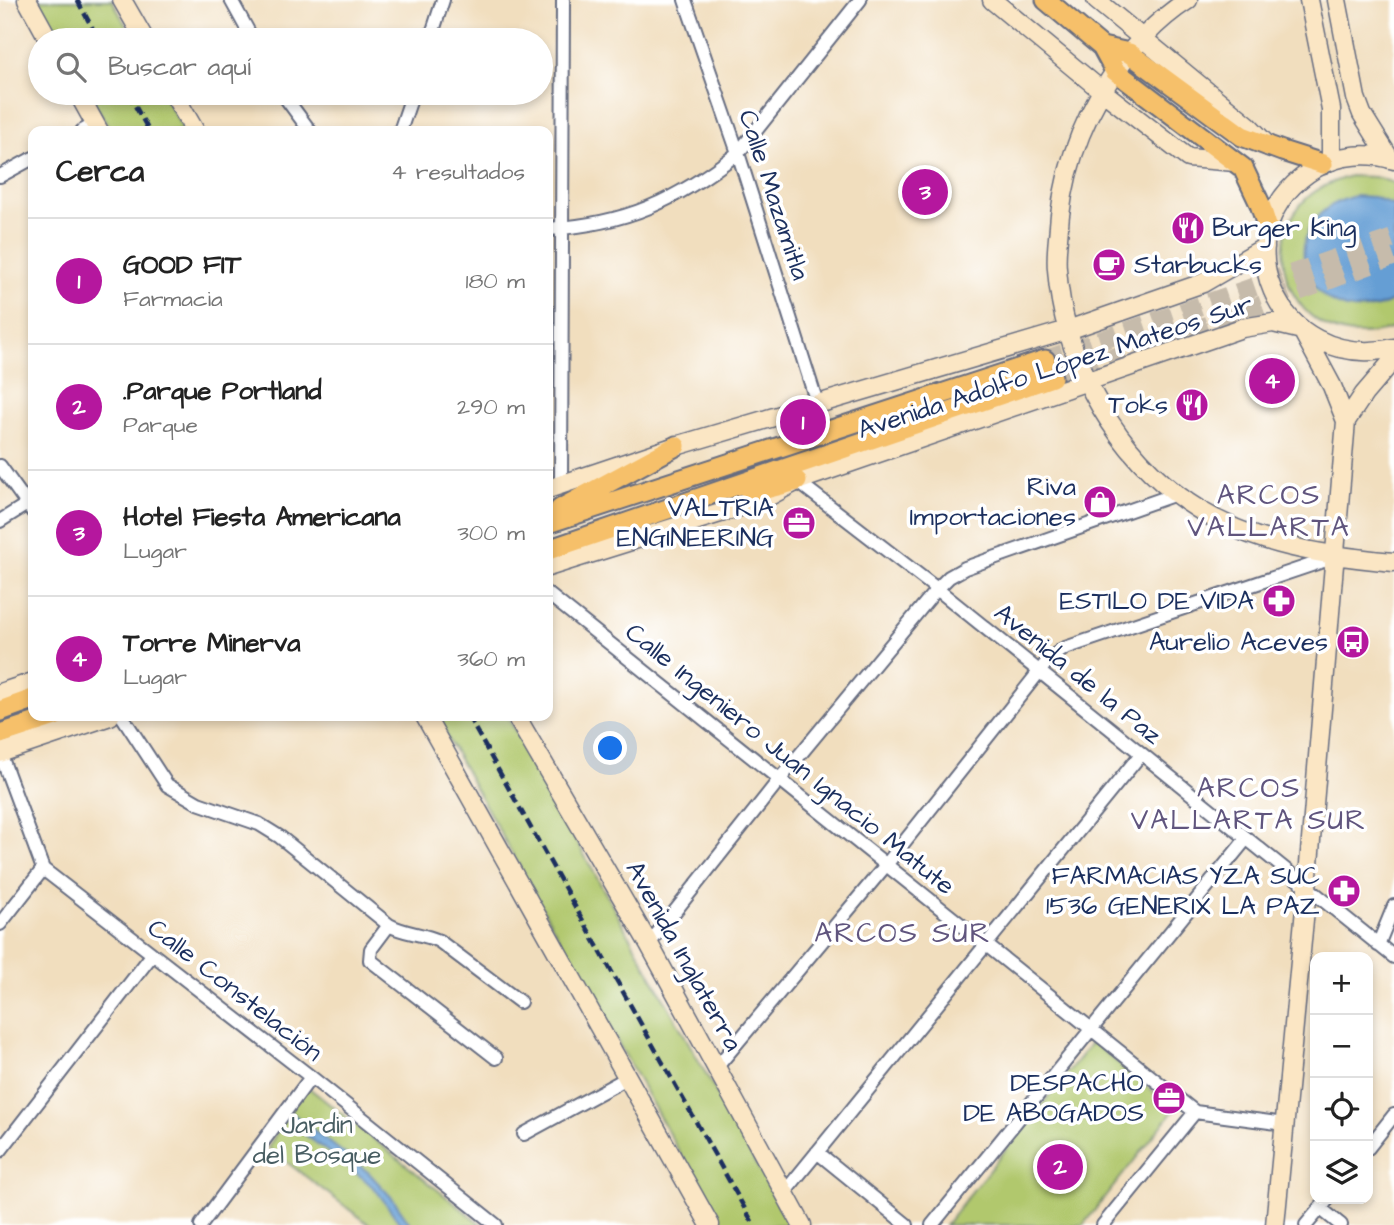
<!DOCTYPE html>
<html lang="es">
<meta charset="utf-8">
<style>
body{margin:0;font-family:"Architects Daughter",sans-serif;background:#f6f6f6;color:#222}
.controls{position:absolute;right:21px;bottom:21px;display:grid;overflow:hidden;border-radius:14px;box-shadow:0 4px 10px #0003}
.controls button{width:63px;height:63px;display:grid;place-items:center;padding:0;border:0;border-bottom:2px solid #e0e0e0;background:#fff;color:#222;font:35px sans-serif}
.you{position:absolute;left:611px;top:749px;width:24px;height:24px;margin:-18px;border:5px solid #fff;border-radius:50%;background:#1a73e8;box-shadow:0 0 0 10px #1a73e833}
.badge{display:grid;place-items:center;width:46px;height:46px;border-radius:50%;background:#b5179e;color:#fff;font-size:23px;font-weight:700}
.pin{position:absolute;translate:-50% -50%;border:4px solid #fff;box-shadow:0 2px 7px #0006}
.list{margin:0;padding:0;list-style:none}
h2{display:flex;justify-content:space-between;align-items:center;height:91px;margin:0;padding:0 28px;font-size:30px}
h2 small{font-size:23px;font-weight:400;color:#767676}
.list li{display:grid;grid-template-columns:46px 1fr auto;gap:21px;align-items:center;box-sizing:border-box;height:126px;padding:0 28px;border-top:2px solid #e0e0e0}
.list b{display:block;font-size:26px;white-space:nowrap}
.list p{margin:0;font-size:23px;white-space:nowrap;color:#767676}
.list em{font-size:23px;font-style:normal;color:#767676}
.icon{flex:none;width:38px;height:38px;fill:none;stroke:currentColor;stroke-width:2;stroke-linecap:round;stroke-linejoin:round}
.map{position:relative;flex:none;width:1394px;height:1225px;overflow:hidden}
.search{position:absolute;background:#fff;box-shadow:0 4px 10px #0003;left:28px;top:28px;width:525px;height:77px;display:flex;align-items:center;gap:18px;box-sizing:border-box;padding:0 24px;border-radius:38px;color:#767676;font-size:26px}
.panel{position:absolute;background:#fff;box-shadow:0 4px 10px #0003;left:28px;top:126px;width:525px;height:595px;border-radius:14px}
.map>svg:first-child{display:block}
</style>
<div class="map">
<svg width="1394" height="1225" viewBox="0 0 1394 1225">
<rect width="100%" height="100%" fill="#fff"/>
<filter id="ink" filterUnits="userSpaceOnUse"><feTurbulence type="fractalNoise" baseFrequency=".0143" numOctaves="2"/><feDisplacementMap in="SourceGraphic" scale="14" xChannelSelector="R" yChannelSelector="G"/><feConvolveMatrix kernelMatrix="1 2 1 2 8 2 1 2 1" color-interpolation-filters="sRGB"/></filter>
<filter id="wash" filterUnits="userSpaceOnUse"><feTurbulence type="fractalNoise" baseFrequency=".00686" numOctaves="4" result="noise"/><feDisplacementMap in="SourceGraphic" scale="28" xChannelSelector="R" yChannelSelector="G"/><feGaussianBlur stdDeviation="1.57" result="paint"/><feColorMatrix in="noise" values="0 0 0 0 0 0 0 0 0 0 0 0 0 0 0 0 0 1.4 0 .05"/><feComposite in="paint" operator="in"/></filter>
<g filter="url(#wash)">
<rect width="100%" height="100%" fill="#f1debe"/>
<path fill="#b1c86d" stroke="#667c66" stroke-width="2" d="M38 0H112L134 40H60Z
M89 93H163L184 131H111Z
M1350 176 1375 177 1394 183V328C1372 335 1348 338 1326 326 1279 302 1268 234 1307 198 1320 186 1335 181 1350 176Z
M435 716H507L790 1225H720Z
M1092 1042 1175 1109 1083 1225H945Z
M304 1084 482 1225H370L268 1148Z"/>
<path fill="#659ed4" stroke="#406699" stroke-width="2" d="M1355 196 1374 197 1394 206V300C1313 344 1259 221 1355 196Z
M292 1113 369 1173 393 1199 411 1225H401L376 1190 364 1179 288 1122Z"/>
</g>
<g filter="url(#ink)">
<g fill="none" stroke-linecap="round" stroke-linejoin="round">
<path stroke="#c6bbab" stroke-width="19" stroke-dasharray="19 10" stroke-linecap="butt" d="M1045 360 1394 238
M1052 377 1151 346 1394 256"/>
<defs>
<path id="street" d="M231 0 253 40
M685 0 738 153 818 406
M430 40 443 0
M282 93 310 131
M82 131 95 124
M400 131 413 93
M0 176 33 158
M548 229C627 224 676 201 738 153L860 0
M0 466 33 512
M797 481 937 589 1394 957
M561 483 563 0
M0 521 32 501
M548 594 1195 1112 1285 1124
M122 716 167 785 198 803 259 824 280 837 389 925C405 934 422 933 439 941L520 1002
M0 753 43 869 311 1077 496 1225
M0 924 43 869
M389 925 371 949 370 960 496 1058
M649 944 779 780 937 589 949 577 965 568 1176 494
M1378 945 1394 906
M716 1068 886 865 1050 658 1065 648 1335 557
M524 1134 627 1078
M1368 1148 1394 1115
M0 1151 152 955
M817 1152 907 1225
M784 1193 1141 754
M1320 1208 1341 1225
M201 1225 311 1077
M932 1225 1246 839
M1103 1225 1195 1112
M1306 1225 1328 1199"/>
<path id="secondary" d="M27 0 49 40
M122 0 145 40
M992 0 1102 91 1188 158 1235 162
M1096 0 1248 125 1269 147
M1188 0C1158 19 1130 49 1110 79 1078 127 1061 180 1058 238 1057 248 1056 259 1057 269 1063 354 1108 441 1175 493 1239 543 1315 555 1394 562
M1309 0 1331 109V161
M1337 0 1356 98 1362 114 1390 159
M78 93 99 131
M173 93 195 131
M1394 160C1369 152 1339 154 1316 168 1215 228 1275 374 1394 348
M1346 421 1364 394 1394 359
M548 489 676 446 1068 330 1203 283 1265 247
M548 567 762 500 797 481 1242 328 1273 323 1302 330 1332 386 1346 421 1307 888 1275 1225
M0 693 33 682
M425 716 710 1225
M516 716 649 944 802 1225
M0 753 110 716"/>
<path id="primary" d="M1046 0 1102 47 1115 71 1243 168 1260 204 1268 229
M1102 47 1129 53 1242 136 1282 151 1323 164
M750 493 797 481
M560 509 676 446
M548 523 1045 360
M548 550 1052 377
M0 711 33 699
M0 734 55 716"/>
</defs>
<use href="#street" stroke="#666c80" stroke-width="16"/>
<use href="#secondary" stroke="#666c80" stroke-width="21"/>
<use href="#primary" stroke="#666c80" stroke-width="23"/>
<use href="#street" stroke="#fff" stroke-width="12"/>
<use href="#secondary" stroke="#fbe6c4" stroke-width="18"/>
<use href="#primary" stroke="#f6c06b" stroke-width="19"/>
<path stroke="#1b2f5e" stroke-width="4.5" stroke-dasharray="10 5" stroke-linecap="butt" d="M77 0 99 40
M128 93 149 131
M468 716 754 1225"/>
</g>
</g>
<defs>
<symbol id="restaurant-disc" viewBox="-11 -11 22 22"><circle r="9.5" fill="#b5179e" stroke="#fff"/><path d="M-5-6h1v4h1v-4h1v4h1v-4h1v5L-1.5 .5V6h-2V.5L-5-1ZM5-6V6H3V1.5H1.5Q1.5-4 5-6Z" fill="#fff"/></symbol>
<symbol id="cafe-disc" viewBox="-11 -11 22 22"><circle r="9.5" fill="#b5179e" stroke="#fff"/><path d="M-5.5-4.5H6V0H3Q3 3.5 0 3.5H-2.5Q-5.5 3.5-5.5 0ZM3-3.2v2h1.7v-2ZM-6 4.5H4V6H-6Z" fill="#fff"/></symbol>
<symbol id="shop-disc" viewBox="-11 -11 22 22"><circle r="9.5" fill="#b5179e" stroke="#fff"/><path d="M-5-2.5h2.3a2.7 3.5 0 0 1 5.4 0H5L5.5 6h-11ZM-1.5-2.5h3a1.5 2.3 0 0 0-3 0Z" fill="#fff"/></symbol>
<symbol id="office-disc" viewBox="-11 -11 22 22"><circle r="9.5" fill="#b5179e" stroke="#fff"/><path d="M-6-3h4V-5.5h4V-3h4V5H-6ZM-1-4.5V-3h2v-1.5ZM-6 0V1H6V0Z" fill="#fff"/></symbol>
<symbol id="pharmacy-disc" viewBox="-11 -11 22 22"><circle r="9.5" fill="#b5179e" stroke="#fff"/><path d="M-2-6h4v4h4v4h-4v4h-4v-4h-4v-4h4Z" fill="#fff"/></symbol>
<symbol id="bus-disc" viewBox="-11 -11 22 22"><circle r="9.5" fill="#b5179e" stroke="#fff"/><path d="M-5-6H5V4H4V6H2V4H-2V6H-4V4H-5ZM-3.5-4V0h7V-4ZM-3.5 1.2v1.5H-2V1.2ZM2 1.2v1.5H3.5V1.2Z" fill="#fff"/></symbol>
</defs>
<g fill-rule="evenodd">
<use href="#restaurant-disc" x="1169" y="209" width="38" height="38"/>
<use href="#cafe-disc" x="1090" y="246" width="38" height="38"/>
<use href="#restaurant-disc" x="1173" y="386" width="38" height="38"/>
<use href="#shop-disc" x="1081" y="483" width="38" height="38"/>
<use href="#office-disc" x="780" y="504" width="38" height="38"/>
<use href="#pharmacy-disc" x="1260" y="582" width="38" height="38"/>
<use href="#bus-disc" x="1334" y="623" width="38" height="38"/>
<use href="#pharmacy-disc" x="1325" y="872" width="38" height="38"/>
<use href="#office-disc" x="1150" y="1079" width="38" height="38"/>
</g>
<g text-anchor="middle" dominant-baseline="central" stroke-width="7" stroke-linejoin="round" paint-order="stroke">
<g font-size="26" fill="#1b2f5e" stroke="#fff">
<text transform="translate(774 195) rotate(72)">Calle Mazamitla</text>
<text transform="translate(1055 367) rotate(-18)">Avenida Adolfo López Mateos Sur</text>
<text transform="translate(1078 674) rotate(39)">Avenida de la Paz</text>
<text transform="translate(790 759) rotate(39)">Calle Ingeniero Juan Ignacio Matute</text>
<text transform="translate(684 956) rotate(61)">Avenida Inglaterra</text>
<text transform="translate(235 990) rotate(38)">Calle Constelación</text>
</g>
<g font-size="26" fill="#1b2f5e" stroke="#fff" text-anchor="end">
<text x="1212" y="228" text-anchor="start">Burger King</text>
<text x="1134" y="265" text-anchor="start">Starbucks</text>
<text x="1168" y="405">Toks</text>
<text x="1076" y="487">Riva<tspan x="1076" dy="30">Importaciones</tspan></text>
<text x="774" y="508">VALTRIA<tspan x="774" dy="30">ENGINEERING</tspan></text>
<text x="1254" y="601">ESTILO DE VIDA</text>
<text x="1328" y="642">Aurelio Aceves</text>
<text x="1320" y="876">FARMACIAS YZA SUC<tspan x="1320" dy="30">1536 GENERIX LA PAZ</tspan></text>
<text x="1144" y="1083">DESPACHO<tspan x="1144" dy="30">DE ABOGADOS</tspan></text>
</g>
<g font-size="26" fill="#485d62" stroke="#fff">
<text x="317" y="1125">Jardin<tspan x="317" dy="30">del Bosque</tspan></text>
</g>
<g font-size="28" letter-spacing="2" fill="#60557e" stroke="#fff">
<text x="1269" y="495">ARCOS<tspan x="1269" dy="32">VALLARTA</tspan></text>
<text x="1249" y="788">ARCOS<tspan x="1249" dy="32">VALLARTA SUR</tspan></text>
<text x="903" y="933">ARCOS SUR</text>
</g>
</g>
</svg>
<div class="controls">
<button>+</button>
<button>−</button>
<button><svg class="icon" aria-label="locate" viewBox="0 0 24 24"><circle cx="12" cy="12" r="6"/><path d="M12 2v4M12 18v4M2 12h4M18 12h4"/></svg></button>
<button><svg class="icon" aria-label="layers" viewBox="0 0 24 24"><path d="M12 4l9 5-9 5-9-5zM3 14l9 5 9-5"/></svg></button>
</div>
<div class="you"></div>
<div class="pin badge" style="left:803px;top:422px">1</div>
<div class="pin badge" style="left:1060px;top:1167px">2</div>
<div class="pin badge" style="left:925px;top:192px">3</div>
<div class="pin badge" style="left:1272px;top:381px">4</div>
<div class="search"><svg class="icon" aria-label="search" viewBox="0 0 24 24"><circle cx="10" cy="10" r="6"/><path d="M15 15l6 6"/></svg>Buscar aquí</div>
<section class="panel">
<h2>Cerca<small>4 resultados</small></h2>
<ul class="list">
<li><span class="badge">1</span><div><b>GOOD FIT</b><p>Farmacia</p></div><em>180 m</em></li>
<li><span class="badge">2</span><div><b>.Parque Portland</b><p>Parque</p></div><em>290 m</em></li>
<li><span class="badge">3</span><div><b>Hotel Fiesta Americana</b><p>Lugar</p></div><em>300 m</em></li>
<li><span class="badge">4</span><div><b>Torre Minerva</b><p>Lugar</p></div><em>360 m</em></li>
</ul>
</section>
</div>
